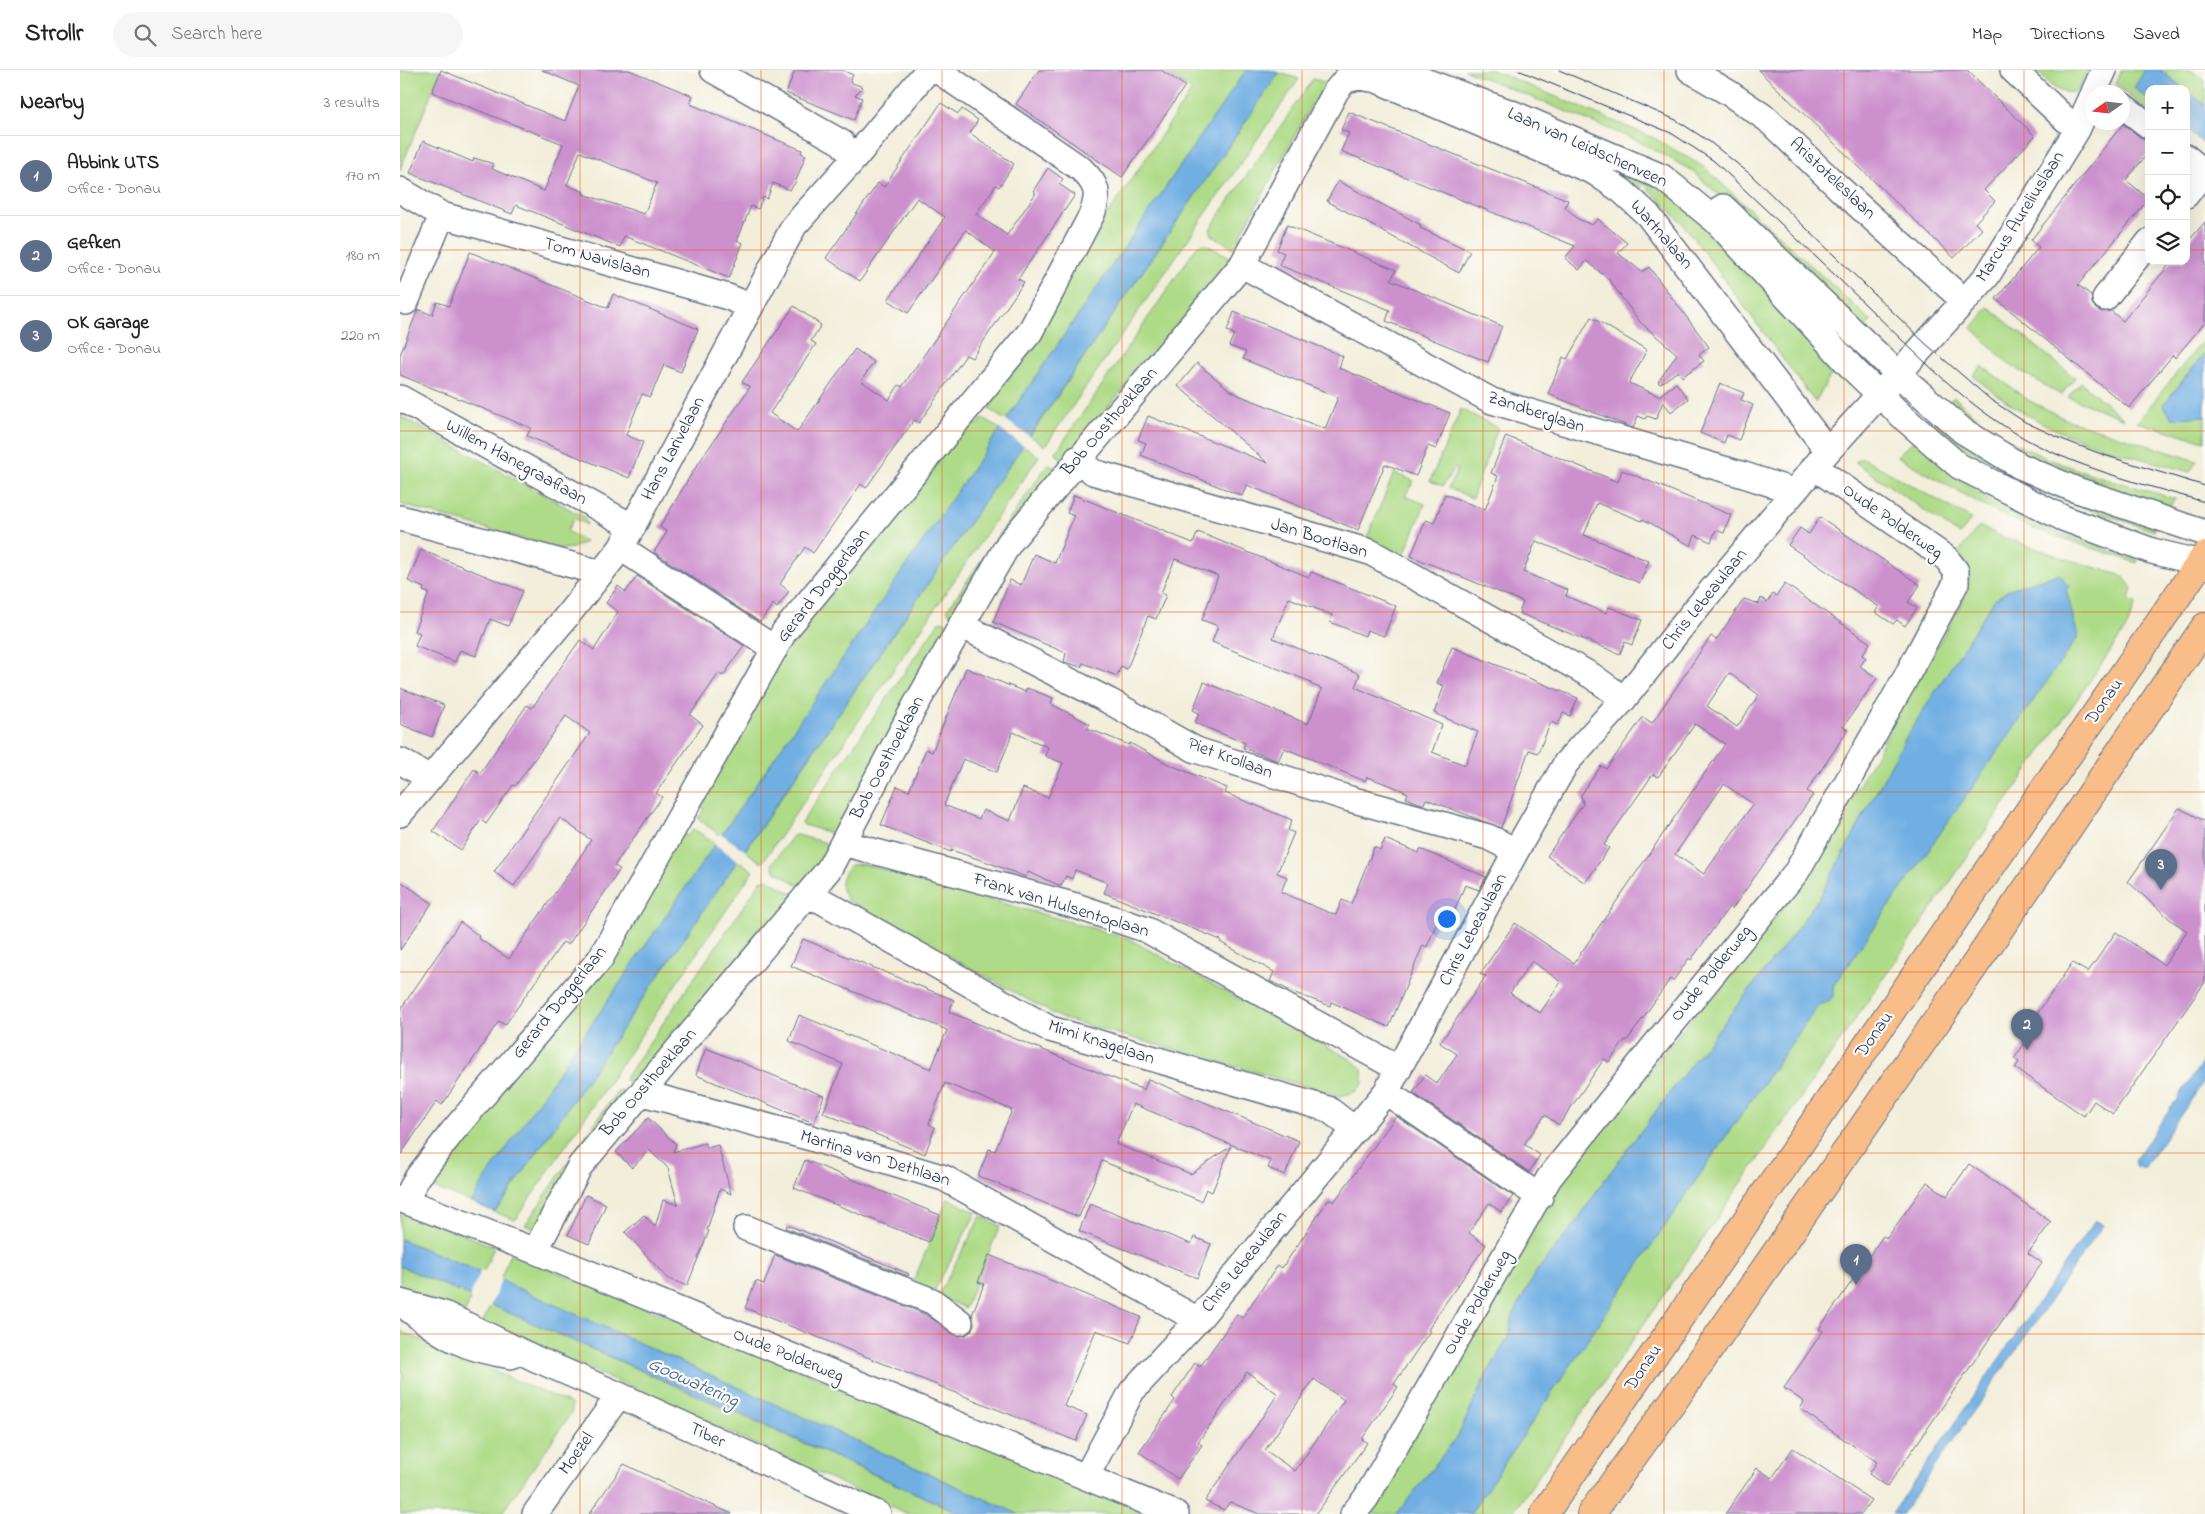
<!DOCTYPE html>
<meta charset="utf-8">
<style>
body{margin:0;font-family:"Indie Flower",sans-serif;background:#f6f6f6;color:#222}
.controls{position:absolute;right:15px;top:15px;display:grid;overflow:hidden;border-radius:10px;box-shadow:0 5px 20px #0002}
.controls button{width:45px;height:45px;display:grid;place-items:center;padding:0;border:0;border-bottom:1px solid #e0e0e0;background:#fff;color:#222;font:25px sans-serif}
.compass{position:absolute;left:1685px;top:15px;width:45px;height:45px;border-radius:50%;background:#fff;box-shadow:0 5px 20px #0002;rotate:256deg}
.you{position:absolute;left:1046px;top:848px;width:18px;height:18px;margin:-12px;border:4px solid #fff;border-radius:50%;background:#1a73e8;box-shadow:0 0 0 8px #1a73e833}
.badge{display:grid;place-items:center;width:32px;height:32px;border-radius:50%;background:#d1495b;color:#fff;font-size:16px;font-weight:700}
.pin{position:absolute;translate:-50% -41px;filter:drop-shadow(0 1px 2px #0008)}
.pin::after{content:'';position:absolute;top:26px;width:18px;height:15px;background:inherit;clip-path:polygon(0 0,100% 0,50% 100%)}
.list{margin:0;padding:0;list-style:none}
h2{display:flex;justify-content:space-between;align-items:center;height:65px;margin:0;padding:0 20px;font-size:21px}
h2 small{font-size:16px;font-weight:400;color:#767676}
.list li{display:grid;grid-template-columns:32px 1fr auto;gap:15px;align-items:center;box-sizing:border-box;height:80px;padding:0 20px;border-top:1px solid #e0e0e0}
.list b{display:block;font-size:19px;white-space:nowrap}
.list p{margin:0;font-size:16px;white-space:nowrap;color:#767676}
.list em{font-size:16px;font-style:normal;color:#767676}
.icon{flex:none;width:28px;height:28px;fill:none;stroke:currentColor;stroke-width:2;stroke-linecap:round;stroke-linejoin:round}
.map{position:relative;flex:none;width:1805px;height:1444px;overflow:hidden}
header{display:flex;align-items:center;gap:30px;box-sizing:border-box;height:70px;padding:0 25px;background:#fff;border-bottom:1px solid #e0e0e0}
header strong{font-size:24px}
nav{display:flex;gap:28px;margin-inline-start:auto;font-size:18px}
.search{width:350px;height:45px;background:#f6f6f6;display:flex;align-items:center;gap:12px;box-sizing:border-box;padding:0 18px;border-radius:28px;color:#767676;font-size:19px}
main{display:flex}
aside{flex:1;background:#fff}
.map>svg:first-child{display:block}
</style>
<header>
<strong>Strollr</strong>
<div class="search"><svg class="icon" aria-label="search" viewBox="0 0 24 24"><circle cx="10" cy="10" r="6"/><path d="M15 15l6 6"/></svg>Search here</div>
<nav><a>Map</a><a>Directions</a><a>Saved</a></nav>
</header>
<main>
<aside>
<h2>Nearby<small>3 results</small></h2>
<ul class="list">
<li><span class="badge" style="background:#5c6f8a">1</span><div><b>Abbink UTS</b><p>Office · Donau</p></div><em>170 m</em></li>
<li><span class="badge" style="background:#5c6f8a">2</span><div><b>Gefken</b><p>Office · Donau</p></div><em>180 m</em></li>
<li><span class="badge" style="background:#5c6f8a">3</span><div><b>OK Garage</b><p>Office · Donau</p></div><em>220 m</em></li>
</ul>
</aside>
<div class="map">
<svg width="1805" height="1444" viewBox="0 0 1805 1444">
<rect width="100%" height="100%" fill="#fdfcf7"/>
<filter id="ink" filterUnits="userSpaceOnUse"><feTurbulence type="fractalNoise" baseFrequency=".02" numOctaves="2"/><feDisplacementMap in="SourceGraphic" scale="10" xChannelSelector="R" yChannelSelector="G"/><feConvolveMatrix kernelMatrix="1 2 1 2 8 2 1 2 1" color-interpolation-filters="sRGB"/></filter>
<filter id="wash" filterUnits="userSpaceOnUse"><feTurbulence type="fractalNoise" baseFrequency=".0096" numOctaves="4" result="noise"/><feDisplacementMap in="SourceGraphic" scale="20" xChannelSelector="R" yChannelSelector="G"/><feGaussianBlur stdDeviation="1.12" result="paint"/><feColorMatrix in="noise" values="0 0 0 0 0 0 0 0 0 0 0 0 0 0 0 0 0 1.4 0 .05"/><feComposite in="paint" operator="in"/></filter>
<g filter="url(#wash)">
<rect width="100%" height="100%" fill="#f2eeda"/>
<path fill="#aedb87" stroke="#648572" d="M0 0H41L0 100Z
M763 0H846L606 351 589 339 594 330 587 326 702 142 708 144 792 20Z
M1065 0H1092L1254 68 1304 97 1471 251 1463 261 1293 101 1238 71Z
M1636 0H1688L1677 21C1658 27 1649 13 1636 0Z
M1721 0H1745L1734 18 1749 30V42L1715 14Z
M1760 0H1791L1805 11V35Z
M879 3 899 9 645 376 630 366Z
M913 9 928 13 919 38 912 34 839 168 845 172 837 180 812 165 810 159Z
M1196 91 1260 114 1310 155 1434 290 1429 294 1434 300 1415 332 1283 154 1244 114 1238 122Z
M805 174 834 189 663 390 657 385 656 382 798 175Z
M1588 237 1675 308 1661 325 1607 293 1572 258Z
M1805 268V283L1763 335 1772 348 1805 346V371L1737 352Z
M1582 296 1628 330 1665 349 1797 391 1790 402C1747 390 1702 379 1661 362 1629 348 1600 328 1573 306Z
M1681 312 1724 349 1668 327Z
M1554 327C1569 340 1584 355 1602 366 1654 397 1717 411 1775 429L1766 441 1666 409 1543 337Z
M1061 339 1098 358 1072 428 1048 418 1058 399 1054 398 1043 416 1030 411Z
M0 346 184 447 187 455 174 448 167 461 185 472 173 478 159 479 0 434Z
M1534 346 1757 454 1754 461 1685 438 1647 423 1569 380 1536 367 1524 358Z
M583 348 600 359 321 766 298 749 304 739 296 734 390 566 569 349 578 355Z
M1515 369C1534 386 1552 404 1573 419 1621 454 1683 470 1738 490L1737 493 1632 458 1589 439 1497 386Z
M623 375 639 386 362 793 345 781Z
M1458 389H1465L1571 449 1560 465 1455 392Z
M648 394 657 399 554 546 548 542 547 540Z
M994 403 1014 411 1005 426 1025 434 1002 490 966 470Z
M1579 456 1603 467 1660 487 1723 506 1732 518 1729 530 1736 533 1727 557 1112 1444H1070L1330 1060 1418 936C1430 931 1434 930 1433 916L1666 518 1668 517 1658 504 1610 519 1594 530 1505 669 1421 825 1385 875 1295 989 1200 1116 1176 1153 1135 1203 1113 1246 1108 1268 1086 1305 1059 1364 997 1444H966L1159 1110 1405 811 1565 527C1571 506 1572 500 1558 483Z
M542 551 549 554 437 765 404 755 402 752 539 552Z
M293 759 316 773 80 1117 72 1132 26 1115 280 762 288 766Z
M397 765 434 775 403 818 374 800 372 794 393 766Z
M338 790 353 801 115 1150 94 1142 103 1132Z
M463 794 727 868 952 990 962 999 963 1014 955 1022 941 1026 661 948 447 830C438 814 439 809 450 795Z
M367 809 395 825 236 1014 226 1011V1007L361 811Z
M220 1020 231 1024 136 1159 125 1155 217 1021Z
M548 1128 576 1143 533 1223 512 1215Z
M0 1138 94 1177 83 1203 0 1169Z
M581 1146 600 1156 565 1238 538 1226Z
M110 1183 755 1444H618L100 1210Z
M0 1196 71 1226 65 1243 0 1217Z
M91 1234 562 1444H508L224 1314 82 1254Z
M0 1261 171 1334 172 1342 101 1444H0V1312L3 1308 0 1290Z"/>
<path fill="#71afe3" stroke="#466fa0" d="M846 0H869L879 3 103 1132 94 1142 72 1132 80 1117Z
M1745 0H1760L1784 19H1749V30L1734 18Z
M1786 20 1805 35V74L1786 60Z
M1805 283V346L1772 348 1763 335Z
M1658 504 1663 507 1665 514H1668L1669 517 1666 518 1678 567 1433 916C1434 930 1431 931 1418 936L1330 1060 1070 1444H997L1059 1364 1086 1305 1108 1268 1113 1246 1135 1203 1176 1153 1200 1116 1295 989 1385 875 1421 825 1505 669 1594 530 1610 519Z
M1805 989V1010L1744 1098 1736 1097 1734 1091Z
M1695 1150 1703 1155 1502 1444H1492Z
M0 1169 100 1210 618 1444H562L299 1325 0 1196Z"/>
<path fill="#f2eeda" d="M604 349 632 368 625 377 598 358Z
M320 763 347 782 340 792 313 773Z
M81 1200 102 1208 90 1237 69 1228Z"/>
<g id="blocks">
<path fill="#cc91cd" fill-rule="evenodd" d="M41 0 165 51 179 16 142 0H229L293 26 290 34 402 80 401 83 406 85 395 113 390 120 373 113 367 129 363 127 358 139 351 136 337 171 343 173 329 208 224 166 220 177 116 135 112 144 10 103 23 71 73 92 74 88 94 94 92 99 144 121 163 74 32 22ZM180 82 257 113 244 144 183 124 184 122 167 115Z
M395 0H442L453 5 450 12 463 17 455 25 462 28 454 50 386 23Z
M639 0H761L785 16 722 107 616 34Z
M1358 0H1567L1635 66 1584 120 1595 131 1575 153 1582 159 1554 188Z
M541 33 558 44 562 39 578 50 570 63 614 94 599 117 596 115 576 144 607 165 636 123 633 121 648 98 663 109 659 114 675 125 618 209 624 212 572 288 566 285 519 353 514 350 466 418 461 414 413 483 405 477 380 514 389 521 377 538 373 534 360 552 254 482 267 462 260 457 292 403 350 317 342 312 394 236 421 255 411 271 416 274 370 343 397 362 455 279 474 292 461 311 489 330 499 315 502 317 595 182 566 160 508 243 488 230 545 147 517 128 460 211 426 188 478 113 484 117Z
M949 42 1168 130 1165 137 1178 149 1192 155 1198 149 1227 173 1218 183 1242 202 1249 197 1309 277 1299 285 1304 291 1282 307 1278 301 1260 314 1258 312 1277 284 1240 252 1209 210 1187 191 1179 200 1165 188 1175 176 941 81 949 63 941 60Z
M1723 54 1740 67 1749 70V82L1726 110 1749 129 1678 215 1691 225 1692 233 1696 239 1702 242 1711 241 1723 251 1772 191H1786V174L1805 152V252L1775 288 1773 285 1729 338 1596 229 1639 177 1631 170Z
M938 111 1021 155 1020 158 1070 181 1059 203 927 131Z
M887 155 996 200 991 210 1102 256 1088 292 986 251 990 240 879 195 884 183 877 180Z
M70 182 208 238 213 224 298 259 281 302 264 295 250 327 242 324 226 365 243 372 229 408 127 366 131 358 0 305V285L18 239 32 245 37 232 49 236Z
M834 242 943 286 939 298 1050 343 1036 379 1028 376 1016 406 985 394 958 460 847 415 842 426 741 385 746 373 738 370 748 346 868 393 778 316 797 293 831 321 841 326 925 359 938 327 843 289 846 282 829 276 834 264 827 261Z
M1191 247 1247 280 1229 313 1259 326 1276 313 1288 329 1271 342 1263 332 1256 349 1247 346 1245 349 1238 346 1233 358 1148 324 1163 287 1167 289Z
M1320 313 1344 323 1341 330 1353 335 1339 370 1327 365 1324 373 1300 363Z
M1106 366 1218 412 1222 400 1331 445 1324 463 1316 460 1311 472 1295 465 1291 476 1243 449 1242 451 1197 433 1184 465 1249 491 1240 513 1136 471 1123 502 1168 520 1166 526 1182 533 1206 543 1209 537 1242 550 1232 575 1225 572 1220 584 1119 543 1123 532 1011 486 1026 450 1034 453 1045 424 1085 440 1098 406 1091 403Z
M674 425 793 473 798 462 909 507 911 502 996 536 984 566 967 560 965 566 930 552 932 545 889 528 873 568 960 604 955 617 1042 655 1032 682 1065 695 1078 662 1034 643 1044 616 1037 613 1052 577 1178 628 1170 646 1163 643 1158 655 1151 652 1138 683 1129 680 1101 758 1026 729 1024 734H1022L1006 728 1008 723 992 716 967 707 965 711 884 678 878 691 843 678 845 673 795 653 799 643 793 640 804 612 908 654 922 619 910 614 911 612 812 572 818 556 802 550 818 506 775 489 761 523 766 525 756 549 748 546 727 599 721 596 717 606 683 593 681 597 664 592 666 583 593 552 610 510 621 515 634 484 655 493 674 446 667 443Z
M1420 447 1520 515 1508 532 1517 538 1505 556 1497 550 1493 554 1475 542 1479 537 1388 475 1400 458 1409 464Z
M21 480 123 521 108 556 90 549 76 586 60 580 55 592 15 576 20 563 14 561 29 523 23 521 24 518 8 511Z
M237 506 344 576 323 606 319 603 290 645 303 655 256 723 262 727 214 796 220 799 209 816 168 875 163 872 105 955 99 951 42 1035 37 1031 0 1086V940L60 852 79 866 78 868 109 889 176 793 191 770 160 748 114 816 94 802 190 663 166 646 115 716 113 715 86 754 81 750 61 780 33 761 74 699 80 703 127 635 132 638 180 570 194 580 218 542 206 533 218 516 226 522Z
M1385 514 1470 573 1462 585 1466 588 1460 596 1477 608 1443 657 1448 660 1407 721 1413 725 1332 839 1329 837 1291 890 1289 888 1273 911 1270 909 1227 971 1225 970 1209 992 1204 989 1159 1055 1145 1045 1124 1074 1140 1085 1129 1102 1013 1023 1025 1005 1037 1014 1057 984 1040 973 1086 906 1080 904 1115 853 1174 893 1325 674 1295 654 1258 707 1253 704 1204 775 1209 778 1185 813 1147 786 1183 734 1181 725 1201 696 1206 699 1243 647 1252 653 1311 566 1316 570 1344 529 1359 534 1361 528 1367 532 1373 524 1376 526ZM1329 603 1359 625 1337 657 1307 636ZM1324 714 1353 734 1304 804 1275 784ZM1132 891 1161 912 1140 943 1110 923Z
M566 598 625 622 627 618 653 628 651 634 690 654 687 658 729 675 730 673 768 694 827 718 825 723 892 750 888 760 894 763 877 803 887 807 881 822 925 841 936 845 942 830 951 834 974 777 980 780 985 769 1019 783 1020 779 1086 807 1079 820 1065 815 1054 842 1043 837 1027 877 1023 875 989 957 931 932 930 936 895 923 870 911 874 902 820 872 821 870 704 823 708 813 675 800 672 809 666 806 661 816 628 802 626 807 587 792 551 780V782L481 755 497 716 509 721 526 679 532 682ZM613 662 648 677 645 686 663 693 648 728 623 718 610 751 583 740 579 749 544 735 563 689 597 702Z
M0 618 44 635 32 667 0 654Z
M1779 738 1805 751V912L1713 1044 1694 1031 1684 1046 1615 998 1619 992 1614 989 1627 970 1622 966 1672 893 1688 902 1716 862 1764 895 1787 861 1771 850 1728 812Z
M0 811 32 833 0 880Z
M403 869 554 930 549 942 705 1005 744 1020 748 1009 899 1071 885 1105 868 1098 871 1091 733 1034 716 1074 791 1104 831 1076 812 1122 806 1119 801 1131 702 1091 679 1147 578 1106 589 1079 595 1081 612 1040 573 1024 545 1013 529 1054 535 1057 525 1084 423 1043 443 994 389 971 399 945 531 999 547 960 391 896Z
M306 978 424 1026 414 1053 296 1005Z
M996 1046 1113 1126 1101 1142 1089 1133 1069 1163 1086 1175 1044 1235 1028 1260 1030 1261 994 1314 998 1317 962 1369 967 1373 916 1444H859L830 1432 824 1440 805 1431 878 1324 847 1302 798 1372 802 1375 778 1409 739 1382 775 1330 772 1327 795 1293 800 1297 837 1244 842 1248 878 1195 882 1198 929 1129 934 1132ZM914 1309 944 1330 895 1401 865 1380Z
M248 1048 276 1074 273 1082 305 1073 307 1078 318 1075 331 1124 320 1119 307 1160 309 1161 287 1216 267 1208 225 1162 244 1145 255 1157 263 1130 278 1135 268 1098 249 1080 232 1098 216 1082Z
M405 1090 540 1145 529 1172 394 1118Z
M1569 1094 1651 1152 1628 1183 1642 1193 1487 1417 1469 1404 1477 1392 1400 1339 1404 1332 1384 1318 1423 1261 1419 1259 1483 1166 1487 1168 1527 1112 1547 1126Z
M186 1125 206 1134 189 1174 168 1165Z
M690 1134 791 1174 794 1167 811 1174 797 1208 679 1161Z
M387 1155 431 1172 509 1204 508 1206 386 1158Z
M375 1185 525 1244 558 1266 566 1265 571 1261 574 1254 572 1245 584 1214 578 1212 589 1185 741 1247 730 1273 696 1260 664 1336 687 1345 676 1371 345 1238 356 1211 364 1214Z
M1393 1378 1471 1430 1461 1444H1325L1357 1398 1372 1408Z
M224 1394 274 1418 332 1444H189Z"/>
</g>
</g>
<g filter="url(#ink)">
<use href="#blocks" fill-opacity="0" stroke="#667289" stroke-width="1"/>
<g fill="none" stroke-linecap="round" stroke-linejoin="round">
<defs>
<path id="minor" d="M313 0 442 73 454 89
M995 0 1114 44 1262 107 1316 151 1454 300 1504 348 1559 396 1663 448 1752 481 1801 493
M1290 0 1329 23 1367 49 1438 117 1564 231
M1613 0 1677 60
M1694 22 1704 0
M1722 35 1749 56
M1786 87 1804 102 1786 125
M0 120 42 145 328 227 350 236
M1323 137 1498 304 1563 361 1620 396 1674 419 1805 463
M842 195 1092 331 1344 405 1393 421
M1705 228 1749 172
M6 232 42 145
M0 328 233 457
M677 389 693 402 970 482 1192 606 1224 629
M0 448 201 503
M221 478 375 579
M561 555 709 631 796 680 950 729 1088 767 1116 781
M0 691 30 708
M0 744 167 546 221 478 394 156 454 89 528 0
M443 773 676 836 747 860 999 999
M407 826 422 831 650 959 928 1039 954 1059
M986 1022 1140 1127
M242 1023 411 1068 544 1108 798 1250
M0 1129 135 1181 776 1444
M5 1131 17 1108 53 1061 200 889 384 562 630 262 692 144C700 123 697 114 681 99L537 0
M346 1158 532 1231 560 1252
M135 1181 180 1096 429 799 515 636 609 473 842 195 936 21 945 10 959 7 977 10 1194 102 1222 121 1248 145 1428 381
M0 1232 44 1244 136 1289 219 1325 478 1444
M7 1238C44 1267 64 1279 111 1286
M686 1407 732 1321 798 1250 986 1022 1116 781 1166 693 1224 629 1295 540 1428 381 1587 206 1677 60 1692 27
M135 1444 219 1325
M953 1444 966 1428 1149 1108 1254 976 1397 801 1505 609 1556 513V501L1546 488 1414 397"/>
<path id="major" d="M1144 1444 1805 486
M1191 1444 1274 1330 1534 955 1805 557"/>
</defs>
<use href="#minor" stroke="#667289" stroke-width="28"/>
<use href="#major" stroke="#667289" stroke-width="30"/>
<use href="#minor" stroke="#fff" stroke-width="25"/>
<use href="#major" stroke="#f8bd89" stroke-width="28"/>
<path stroke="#1b2f5e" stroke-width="1" d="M1118 0 1271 63 1314 91C1366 140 1419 189 1470 239 1516 283 1561 331 1617 364 1670 396 1745 415 1805 432
M1159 0 1276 50 1310 72 1350 104 1526 274 1591 330 1625 352 1664 370 1704 385 1805 416"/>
</g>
</g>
<path fill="none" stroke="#e8590c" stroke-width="1" stroke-opacity="0.55" d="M180 0V1444M361 0V1444M542 0V1444M722 0V1444M902 0V1444M1083 0V1444M1264 0V1444M1444 0V1444M1624 0V1444M0 180H1749M1786 180H1805M0 361H1805M0 542H1805M0 722H1805M0 902H1805M0 1083H1805M0 1264H1805"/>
<g text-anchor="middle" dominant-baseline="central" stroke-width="4.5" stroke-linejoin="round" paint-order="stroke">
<g font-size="18" fill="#1b2f5e" stroke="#fdfcf7">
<text transform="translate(1187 78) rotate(24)">Laan van Leidschenveen</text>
<text transform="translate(1432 109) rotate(43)">Aristoteleslaan</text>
<text transform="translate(1621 147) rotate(-58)">Marcus Aureliuslaan</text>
<text transform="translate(1261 165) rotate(49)">Wartnalaan</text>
<text transform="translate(197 189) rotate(16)">Tom Navislaan</text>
<text transform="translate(1136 343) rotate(18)">Zandberglaan</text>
<text transform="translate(710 352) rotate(-49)">Bob Oosthoeklaan</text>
<text transform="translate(274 379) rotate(-62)">Hans Larivelaan</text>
<text transform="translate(116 393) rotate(29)">Willem Hanegraaflaan</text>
<text transform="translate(1492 452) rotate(35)">Oude Polderweg</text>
<text transform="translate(919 469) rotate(17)">Jan Bootlaan</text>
<text transform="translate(424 516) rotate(-52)">Gerard Doggerlaan</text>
<text transform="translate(1305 530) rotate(-51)">Chris Lebeaulaan</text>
<text transform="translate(1705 632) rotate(-55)">Donau</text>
<text transform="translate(488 688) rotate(-62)">Bob Oosthoeklaan</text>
<text transform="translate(830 689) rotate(20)">Piet Krollaan</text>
<text transform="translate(661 836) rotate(17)">Frank van Hulsentoplaan</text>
<text transform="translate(1074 860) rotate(-62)">Chris Lebeaulaan</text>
<text transform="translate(1312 904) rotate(-51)">Oude Polderweg</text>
<text transform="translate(160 933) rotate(-51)">Gerard Doggerlaan</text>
<text transform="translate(1475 965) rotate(-55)">Donau</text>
<text transform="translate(701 973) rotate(18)">Mimi Knagelaan</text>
<text transform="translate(249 1013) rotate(-49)">Bob Oosthoeklaan</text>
<text transform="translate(475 1089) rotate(17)">Martina van Dethlaan</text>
<text transform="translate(845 1192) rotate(-51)">Chris Lebeaulaan</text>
<text transform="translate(1078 1233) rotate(-60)">Oude Polderweg</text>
<text transform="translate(388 1286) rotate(22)">Oude Polderweg</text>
<text transform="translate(1244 1298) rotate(-56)">Donau</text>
<text transform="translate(307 1366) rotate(25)">Tiber</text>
<text transform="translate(177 1384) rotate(-55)">Moezel</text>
</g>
<g font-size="19" font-style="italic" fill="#395c8d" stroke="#fdfcf7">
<text transform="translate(293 1313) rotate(24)">Goowatering</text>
</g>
</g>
</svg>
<div class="controls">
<button>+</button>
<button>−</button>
<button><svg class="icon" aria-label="locate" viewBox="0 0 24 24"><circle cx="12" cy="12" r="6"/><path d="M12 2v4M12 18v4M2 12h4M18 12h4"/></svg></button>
<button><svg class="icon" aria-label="layers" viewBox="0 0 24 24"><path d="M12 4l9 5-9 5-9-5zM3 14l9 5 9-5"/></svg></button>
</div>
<svg class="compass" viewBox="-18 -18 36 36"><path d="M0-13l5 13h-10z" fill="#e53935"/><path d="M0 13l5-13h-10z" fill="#767676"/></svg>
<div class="you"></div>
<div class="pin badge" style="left:1456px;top:1215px;background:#5c6f8a">1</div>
<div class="pin badge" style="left:1627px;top:980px;background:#5c6f8a">2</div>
<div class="pin badge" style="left:1761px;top:820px;background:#5c6f8a">3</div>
</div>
</main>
